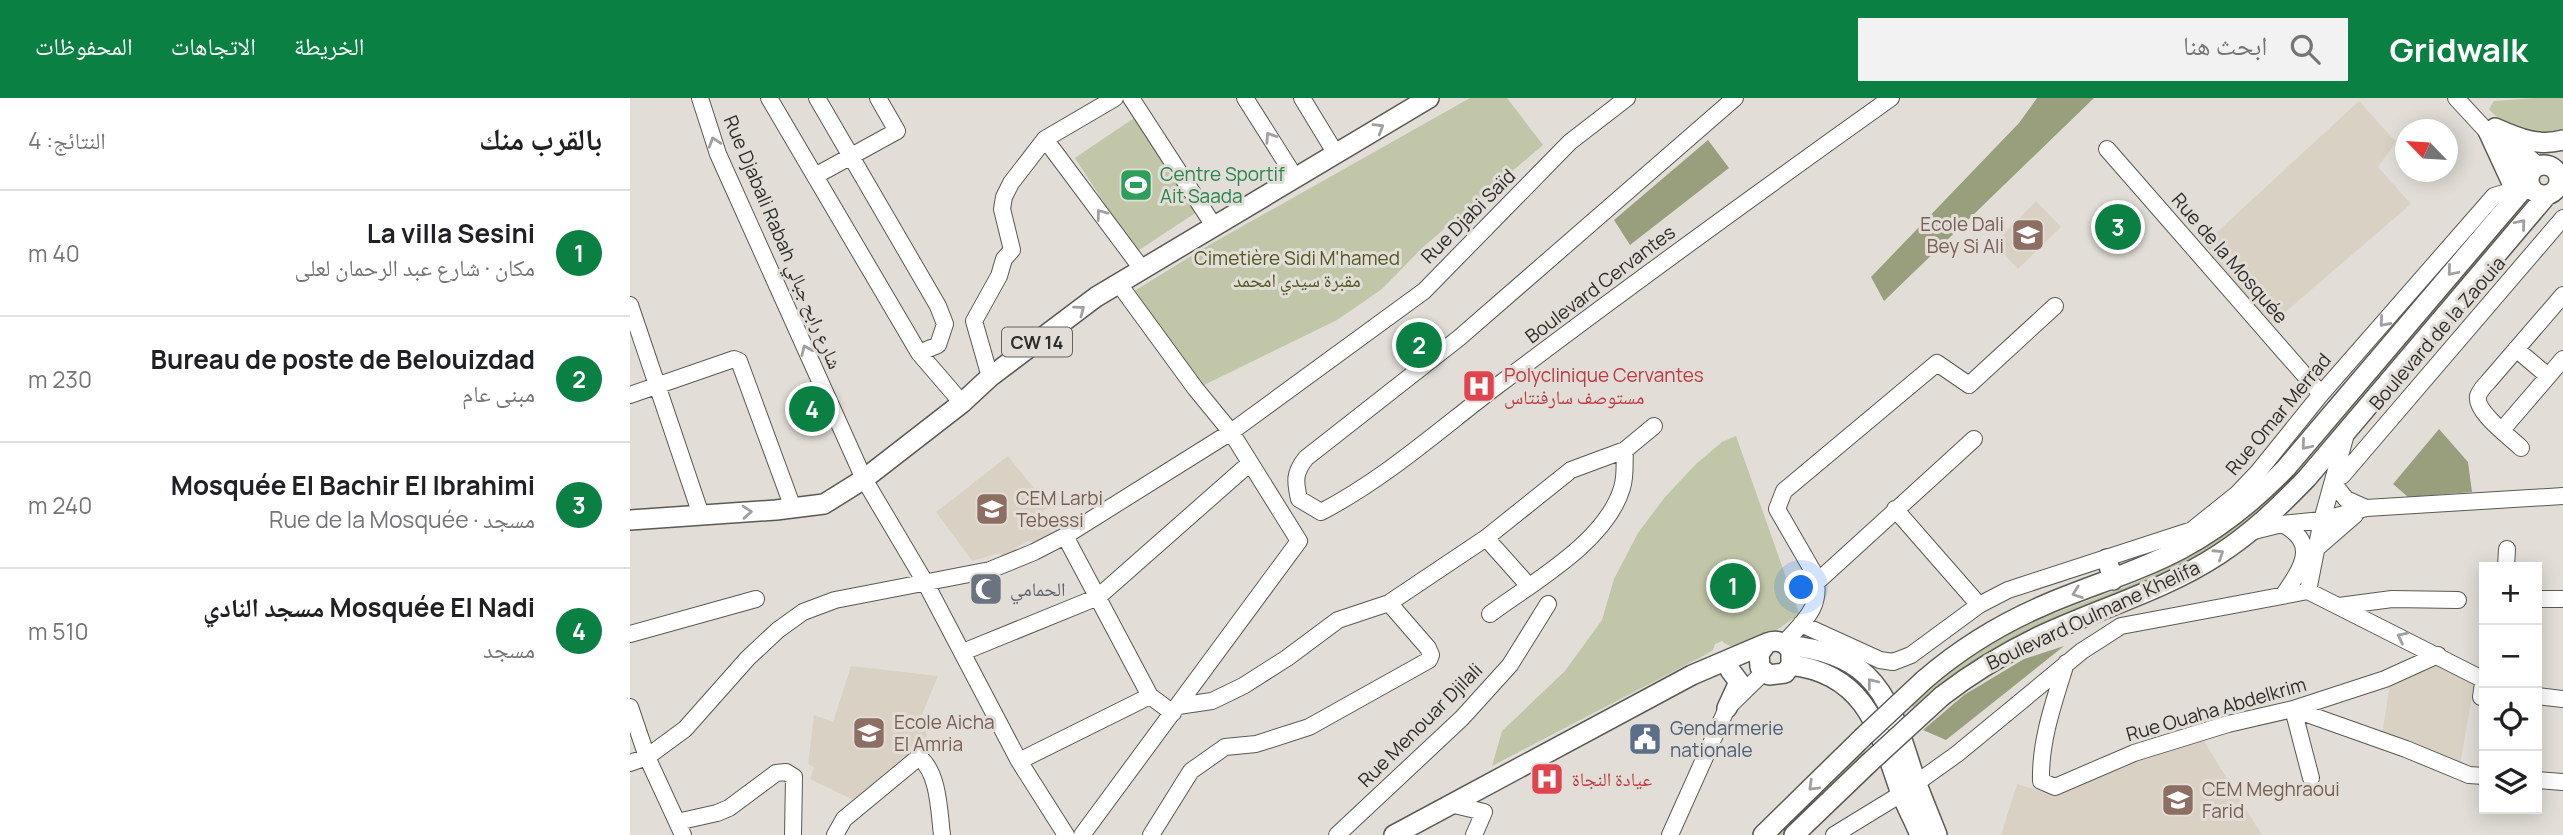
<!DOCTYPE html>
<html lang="ar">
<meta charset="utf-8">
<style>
body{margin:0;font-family:Manrope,"Noto Naskh Arabic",sans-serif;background:#f2f2f2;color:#202124;direction:rtl}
.controls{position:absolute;right:21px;bottom:21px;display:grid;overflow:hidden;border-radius:0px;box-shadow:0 4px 18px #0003}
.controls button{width:63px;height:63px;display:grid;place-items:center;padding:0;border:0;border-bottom:2px solid #e0e0e0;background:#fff;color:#202124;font:35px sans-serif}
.compass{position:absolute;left:1765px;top:21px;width:63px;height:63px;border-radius:50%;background:#fff;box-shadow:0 4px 18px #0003;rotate:295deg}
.you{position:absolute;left:1172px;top:490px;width:24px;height:24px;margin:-18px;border:5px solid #fff;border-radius:50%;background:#1a73e8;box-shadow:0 0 0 10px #1a73e833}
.badge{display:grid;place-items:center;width:46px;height:46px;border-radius:50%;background:#0b8043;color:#fff;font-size:23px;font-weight:700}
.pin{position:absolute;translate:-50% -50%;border:4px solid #fff;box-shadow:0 2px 7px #0006}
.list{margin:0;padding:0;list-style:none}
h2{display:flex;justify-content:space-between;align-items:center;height:91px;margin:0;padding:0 28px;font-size:30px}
h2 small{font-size:23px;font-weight:400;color:#757577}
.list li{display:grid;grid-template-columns:46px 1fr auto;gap:21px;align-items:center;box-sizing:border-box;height:126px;padding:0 28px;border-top:2px solid #e0e0e0}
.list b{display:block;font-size:26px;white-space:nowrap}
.list p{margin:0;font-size:23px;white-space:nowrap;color:#757577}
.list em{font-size:23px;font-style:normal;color:#757577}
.icon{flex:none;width:38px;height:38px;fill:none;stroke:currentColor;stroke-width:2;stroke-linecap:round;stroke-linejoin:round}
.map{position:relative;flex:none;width:1933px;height:737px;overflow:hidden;direction:ltr}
header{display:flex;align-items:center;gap:42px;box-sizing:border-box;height:98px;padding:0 35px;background:#0b8043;color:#fff}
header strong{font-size:33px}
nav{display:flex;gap:38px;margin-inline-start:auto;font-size:24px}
.search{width:490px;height:63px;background:#f2f2f2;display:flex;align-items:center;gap:18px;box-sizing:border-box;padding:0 24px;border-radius:0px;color:#757577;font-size:26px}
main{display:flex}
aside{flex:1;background:#fff}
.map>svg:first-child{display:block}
</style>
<header>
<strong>Gridwalk</strong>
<div class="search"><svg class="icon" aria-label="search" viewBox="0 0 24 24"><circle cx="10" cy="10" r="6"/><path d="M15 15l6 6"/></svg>ابحث هنا</div>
<nav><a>الخريطة</a><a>الاتجاهات</a><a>المحفوظات</a></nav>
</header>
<main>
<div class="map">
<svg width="1933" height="737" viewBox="0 0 1933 737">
<rect width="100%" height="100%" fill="#e2ded7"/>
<path fill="#d9d2c4" d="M1729 3 1766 44 1748 69 1781 106 1639 228 1574 146Z
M1406 103 1431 129 1388 171 1364 146Z
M378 358 419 409 412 414 424 440 406 448 405 444 398 443 385 450 387 456 372 462 370 455 342 463 306 414Z
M1802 562 1844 586 1830 667 1752 636 1761 580Z
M221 568 308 578 291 619 299 645 232 706 180 681 184 669 178 666 184 617 203 624Z
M1572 640 1632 737H1371L1387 686 1426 698 1488 666H1498Z"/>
<path fill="#c0c6a7" d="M840 0H877L913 47 793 149 752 191 707 222 572 288 501 195 579 147Z
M1906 0H1933V31C1909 42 1876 31 1859 11L1864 3Z
M504 20 567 114 506 154 445 60Z
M1894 96 1902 103 1655 392 1595 445 1286 612 1281 607C1317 574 1355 546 1399 526 1469 495 1547 478 1605 427Z
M1106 338 1169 516C1153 528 1110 562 1092 543L1085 546 1083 552 1075 557 862 668 872 633 935 573 972 522 984 481 1008 435 1035 399 1066 366 1092 344Z
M1234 652 1239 657 1154 737H1145Z"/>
<path fill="#999f7d" d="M1407 0H1464L1254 203 1241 179 1389 25Z
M1078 42 1099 70 1000 147 984 122Z
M1809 331 1838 364 1842 394 1778 399 1763 386Z
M1434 548 1316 642 1293 632 1334 597 1394 561Z"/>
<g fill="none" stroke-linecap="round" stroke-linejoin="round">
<defs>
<path id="minor" d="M70 0 88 56 234 381 295 484 389 663 436 737
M139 0 289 255 332 305
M187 0 308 208 315 226 308 247 289 255
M501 0 584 128
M615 0 665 79
M672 0 706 56
M1105 0 829 240 676 360C664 375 665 383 669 401L691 414C756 380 809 332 867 288 997 190 1129 94 1261 0
M1826 0 1899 79
M1874 38 1909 68
M415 41 512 171
M1477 51 1691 296
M185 78 267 33 248 0
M0 207 71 417
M1886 251 1918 278
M360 279 344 223 369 178 374 161 382 152 372 111 374 99 381 85 415 41 485 0
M0 297 104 261 109 263 163 410
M1872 332 1933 261
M1891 350C1880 339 1845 314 1848 298 1850 293 1854 288 1858 284L1933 197
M1712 378 1933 120
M1703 385 1716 401 1736 410
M1265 411 1349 507
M1652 426C1689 445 1672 470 1654 496
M1620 434 1652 426 1692 422 1736 410 1933 398
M435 438 520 598 543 615
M856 440 898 487
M1687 450 1725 417
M1876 469 1877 451
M1187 484 1344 341
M1678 493 1692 422 1716 336
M1907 501H1933
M759 505 856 440 941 372 995 352 1024 328
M1709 508 1762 501 1828 502
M860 516C903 484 976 444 992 390 996 378 994 363 995 352
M1171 526 1250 562 1263 564 1281 557 1349 507 1378 492 1562 432 1607 396 1628 374 1691 296 1864 98 1877 94 1885 98
M0 536 126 501
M1154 545C1174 523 1194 508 1184 475L1147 411 1154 393 1307 265 1339 287 1425 208
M333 554 468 499 620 365
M1436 565C1424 604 1410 642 1411 683L1425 689 1504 655 1598 626 1663 611 1755 581 1808 557
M1907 598 1933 601
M1851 599 1854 578
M0 609 17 659 53 737
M1663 611 1776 651 1839 677 1854 678
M1663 611 1681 680
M389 663 520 598
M0 665 17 659 55 631 118 560 148 532 173 514 205 502 360 472 404 454 435 438 601 334 794 193 940 44 997 0
M1907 682 1933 684
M820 706 854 714 844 737
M47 724 87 715 99 710 146 675 156 674 164 679 163 737
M205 737 214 721 289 659C309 675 309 713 312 737
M452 737 669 443 601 334 565 290 489 186
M521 737 561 673 595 649 626 646 679 629 799 562 801 557 798 550 759 505 708 522 657 560 613 588 582 603 548 608
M707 737 832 620 880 567 918 506
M1040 737 1097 610 1134 574
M1204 737 1271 696 1327 656 1452 553 1491 528 1678 493 1854 582"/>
<path id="major" d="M1865 30C1888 40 1908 49 1933 42
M1858 33 1887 96
M1899 82a15 15 0 1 1 30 0a15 15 0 1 1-30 0Z
M0 422 146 412 194 406 234 381 332 305 360 279 466 199 799 0
M1477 461 1483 482
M1157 547C1185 550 1217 558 1237 578 1264 604 1273 647 1285 681 1292 700 1300 719 1307 737
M1161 567C1236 576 1249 632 1270 693 1276 708 1284 722 1290 737
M1294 582C1331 550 1372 525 1417 506 1461 487 1508 474 1551 451 1591 430 1625 402 1656 370L1899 84
M1312 598C1342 575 1373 556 1408 539 1467 511 1533 493 1588 457 1622 435 1649 409 1677 380L1917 97
M1097 610 1109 584 1100 572
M764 737 1062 577 1137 545C1147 541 1155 544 1161 553V567L1155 575 1139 577 1130 569 1129 556 1137 545
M1133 737 1232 640
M1164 737 1239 665"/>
</defs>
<use href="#minor" stroke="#5b5952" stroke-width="18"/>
<use href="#major" stroke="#5b5952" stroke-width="22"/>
<use href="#minor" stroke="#fff" stroke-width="16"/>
<use href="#major" stroke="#fff" stroke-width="19"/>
<defs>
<path id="major-bridge" d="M1232 640 1294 582
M1239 665 1312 598"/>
</defs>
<use href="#major-bridge" stroke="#5b5952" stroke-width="22" stroke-linecap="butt"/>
<use href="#major-bridge" stroke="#fff" stroke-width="19"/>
</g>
<defs><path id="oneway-chevron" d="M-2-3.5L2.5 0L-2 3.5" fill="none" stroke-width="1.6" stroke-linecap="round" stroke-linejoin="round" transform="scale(1.75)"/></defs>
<g stroke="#a1a09f">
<use href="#oneway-chevron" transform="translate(749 30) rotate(-31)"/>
<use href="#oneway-chevron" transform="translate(640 39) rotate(-123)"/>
<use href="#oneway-chevron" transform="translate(84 44) rotate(-108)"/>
<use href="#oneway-chevron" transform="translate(471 116) rotate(-127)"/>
<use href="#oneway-chevron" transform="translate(1891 126) rotate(-50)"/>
<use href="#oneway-chevron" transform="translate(1822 173) rotate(130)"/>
<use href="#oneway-chevron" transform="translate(450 212) rotate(-37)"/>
<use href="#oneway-chevron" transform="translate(1754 224) rotate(131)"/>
<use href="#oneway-chevron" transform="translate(176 252) rotate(-114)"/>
<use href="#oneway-chevron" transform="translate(1676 347) rotate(130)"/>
<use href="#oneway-chevron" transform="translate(117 414) rotate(-4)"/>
<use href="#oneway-chevron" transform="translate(1589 456) rotate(-33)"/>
<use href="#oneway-chevron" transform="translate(1447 495) rotate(160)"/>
<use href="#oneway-chevron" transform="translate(1772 539) rotate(-154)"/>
<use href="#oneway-chevron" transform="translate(1242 585) rotate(-128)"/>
<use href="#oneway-chevron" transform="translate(1183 688) rotate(136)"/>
</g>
<defs>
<symbol id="stadium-square" viewBox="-11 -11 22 22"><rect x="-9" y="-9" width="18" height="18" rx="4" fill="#2e9e5b" stroke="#e2ded7"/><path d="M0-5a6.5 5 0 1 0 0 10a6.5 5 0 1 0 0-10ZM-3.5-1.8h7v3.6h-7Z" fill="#fff"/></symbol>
<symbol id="school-square" viewBox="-11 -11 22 22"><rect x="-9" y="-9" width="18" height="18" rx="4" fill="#8d6e63" stroke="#e2ded7"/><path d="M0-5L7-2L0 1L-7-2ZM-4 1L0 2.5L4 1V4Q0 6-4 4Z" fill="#fff"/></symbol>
<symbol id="hospital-square" viewBox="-11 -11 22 22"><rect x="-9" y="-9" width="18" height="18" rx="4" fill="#e0444e" stroke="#e2ded7"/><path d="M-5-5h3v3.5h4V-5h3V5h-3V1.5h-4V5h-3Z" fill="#fff"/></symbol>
<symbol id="mosque-square" viewBox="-11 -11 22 22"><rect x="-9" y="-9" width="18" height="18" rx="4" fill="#6b7280" stroke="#e2ded7"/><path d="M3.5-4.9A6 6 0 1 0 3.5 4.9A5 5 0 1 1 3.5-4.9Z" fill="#fff"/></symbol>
<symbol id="civic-square" viewBox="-11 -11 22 22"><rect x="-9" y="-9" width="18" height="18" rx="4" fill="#5c6f8a" stroke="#e2ded7"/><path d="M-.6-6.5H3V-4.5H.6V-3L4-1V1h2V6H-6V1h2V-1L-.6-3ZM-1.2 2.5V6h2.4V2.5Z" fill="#fff"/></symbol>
</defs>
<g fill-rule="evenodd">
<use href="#stadium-square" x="487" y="68" width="38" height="38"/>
<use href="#school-square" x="1379" y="118" width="38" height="38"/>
<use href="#hospital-square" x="830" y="269" width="38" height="38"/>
<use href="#school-square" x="343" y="392" width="38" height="38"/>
<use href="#mosque-square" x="337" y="472" width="38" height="38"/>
<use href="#school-square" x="220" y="616" width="38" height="38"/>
<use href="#civic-square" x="996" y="622" width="38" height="38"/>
<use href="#hospital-square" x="898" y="662" width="38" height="38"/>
<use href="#school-square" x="1529" y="683" width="38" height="38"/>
</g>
<g text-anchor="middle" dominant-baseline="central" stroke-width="6" stroke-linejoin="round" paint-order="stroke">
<rect fill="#e2ded7" stroke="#65625e" stroke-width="2" x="372" y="229.5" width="70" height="29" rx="5"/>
<g font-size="18" font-weight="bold" fill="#2f2d2a">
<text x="407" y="244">CW 14</text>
</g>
<g font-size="19" fill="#27864d" stroke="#e2ded7" text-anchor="start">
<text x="530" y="76">Centre Sportif<tspan x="530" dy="22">Ait Saada</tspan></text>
</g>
<g font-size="19" fill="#2f2d2a" stroke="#e2ded7">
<text transform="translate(838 118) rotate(-45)">Rue Djabi Saïd</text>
<text transform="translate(153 144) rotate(67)">Rue Djabali Rabah شارع رابح جبالي</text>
<text transform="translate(1600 160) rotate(49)">Rue de la Mosquée</text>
<text transform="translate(970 186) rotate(-37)">Boulevard Cervantes</text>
<text transform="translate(1807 235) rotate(-49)">Boulevard de la Zaouia</text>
<text transform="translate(1648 316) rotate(-50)">Rue Omar Merrad</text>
<text transform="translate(1463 517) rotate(-25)">Boulevard Oulmane Khelifa</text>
<text transform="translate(1586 611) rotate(-16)">Rue Ouaha Abdelkrim</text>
<text transform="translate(790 627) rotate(-45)">Rue Menouar Djilali</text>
</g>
<g font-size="19" fill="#785e54" stroke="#e2ded7" text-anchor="start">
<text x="1374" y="126" text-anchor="end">Ecole Dali<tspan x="1374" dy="22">Bey Si Ali</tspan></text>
<text x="386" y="400">CEM Larbi<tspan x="386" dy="22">Tebessi</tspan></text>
<text x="264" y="624">Ecole Aicha<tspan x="264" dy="22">El Amria</tspan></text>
<text x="1572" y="691">CEM Meghraoui<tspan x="1572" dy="22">Farid</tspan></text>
</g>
<g font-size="19" fill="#50581f" stroke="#e2ded7">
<text x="667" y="160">Cimetière Sidi M'hamed<tspan x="667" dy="22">مقبرة سيدي امحمد</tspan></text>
</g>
<g font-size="19" fill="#be3a42" stroke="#e2ded7" text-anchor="start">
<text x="874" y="277">Polyclinique Cervantes<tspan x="874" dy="22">مستوصف سارفنتاس</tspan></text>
<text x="942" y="681">عيادة النجاة</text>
</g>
<g font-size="19" fill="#5b616d" stroke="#e2ded7" text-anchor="start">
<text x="380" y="491">الحمامي</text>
</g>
<g font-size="19" fill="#4e5e75" stroke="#e2ded7" text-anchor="start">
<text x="1040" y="630">Gendarmerie<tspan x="1040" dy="22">nationale</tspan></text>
</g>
</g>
</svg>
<div class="controls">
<button>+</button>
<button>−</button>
<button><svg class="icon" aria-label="locate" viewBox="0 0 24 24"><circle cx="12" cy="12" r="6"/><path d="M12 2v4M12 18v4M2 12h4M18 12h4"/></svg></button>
<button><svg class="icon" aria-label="layers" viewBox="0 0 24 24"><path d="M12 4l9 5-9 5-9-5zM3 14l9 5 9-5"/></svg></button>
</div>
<svg class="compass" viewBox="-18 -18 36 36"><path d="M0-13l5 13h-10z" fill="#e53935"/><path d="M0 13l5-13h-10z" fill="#757577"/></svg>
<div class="you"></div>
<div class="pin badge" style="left:1103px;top:488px">1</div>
<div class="pin badge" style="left:789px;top:247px">2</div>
<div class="pin badge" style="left:1488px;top:129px">3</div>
<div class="pin badge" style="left:182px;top:311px">4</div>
</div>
<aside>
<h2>بالقرب منك<small>النتائج: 4</small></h2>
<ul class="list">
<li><span class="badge">1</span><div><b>La villa Sesini</b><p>مكان · شارع عبد الرحمان لعلى</p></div><em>40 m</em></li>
<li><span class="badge">2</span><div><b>Bureau de poste de Belouizdad</b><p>مبنى عام</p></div><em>230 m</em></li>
<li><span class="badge">3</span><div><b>Mosquée El Bachir El Ibrahimi</b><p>مسجد · Rue de la Mosquée</p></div><em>240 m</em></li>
<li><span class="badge">4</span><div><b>Mosquée El Nadi مسجد النادي</b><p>مسجد</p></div><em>510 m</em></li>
</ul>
</aside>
</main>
